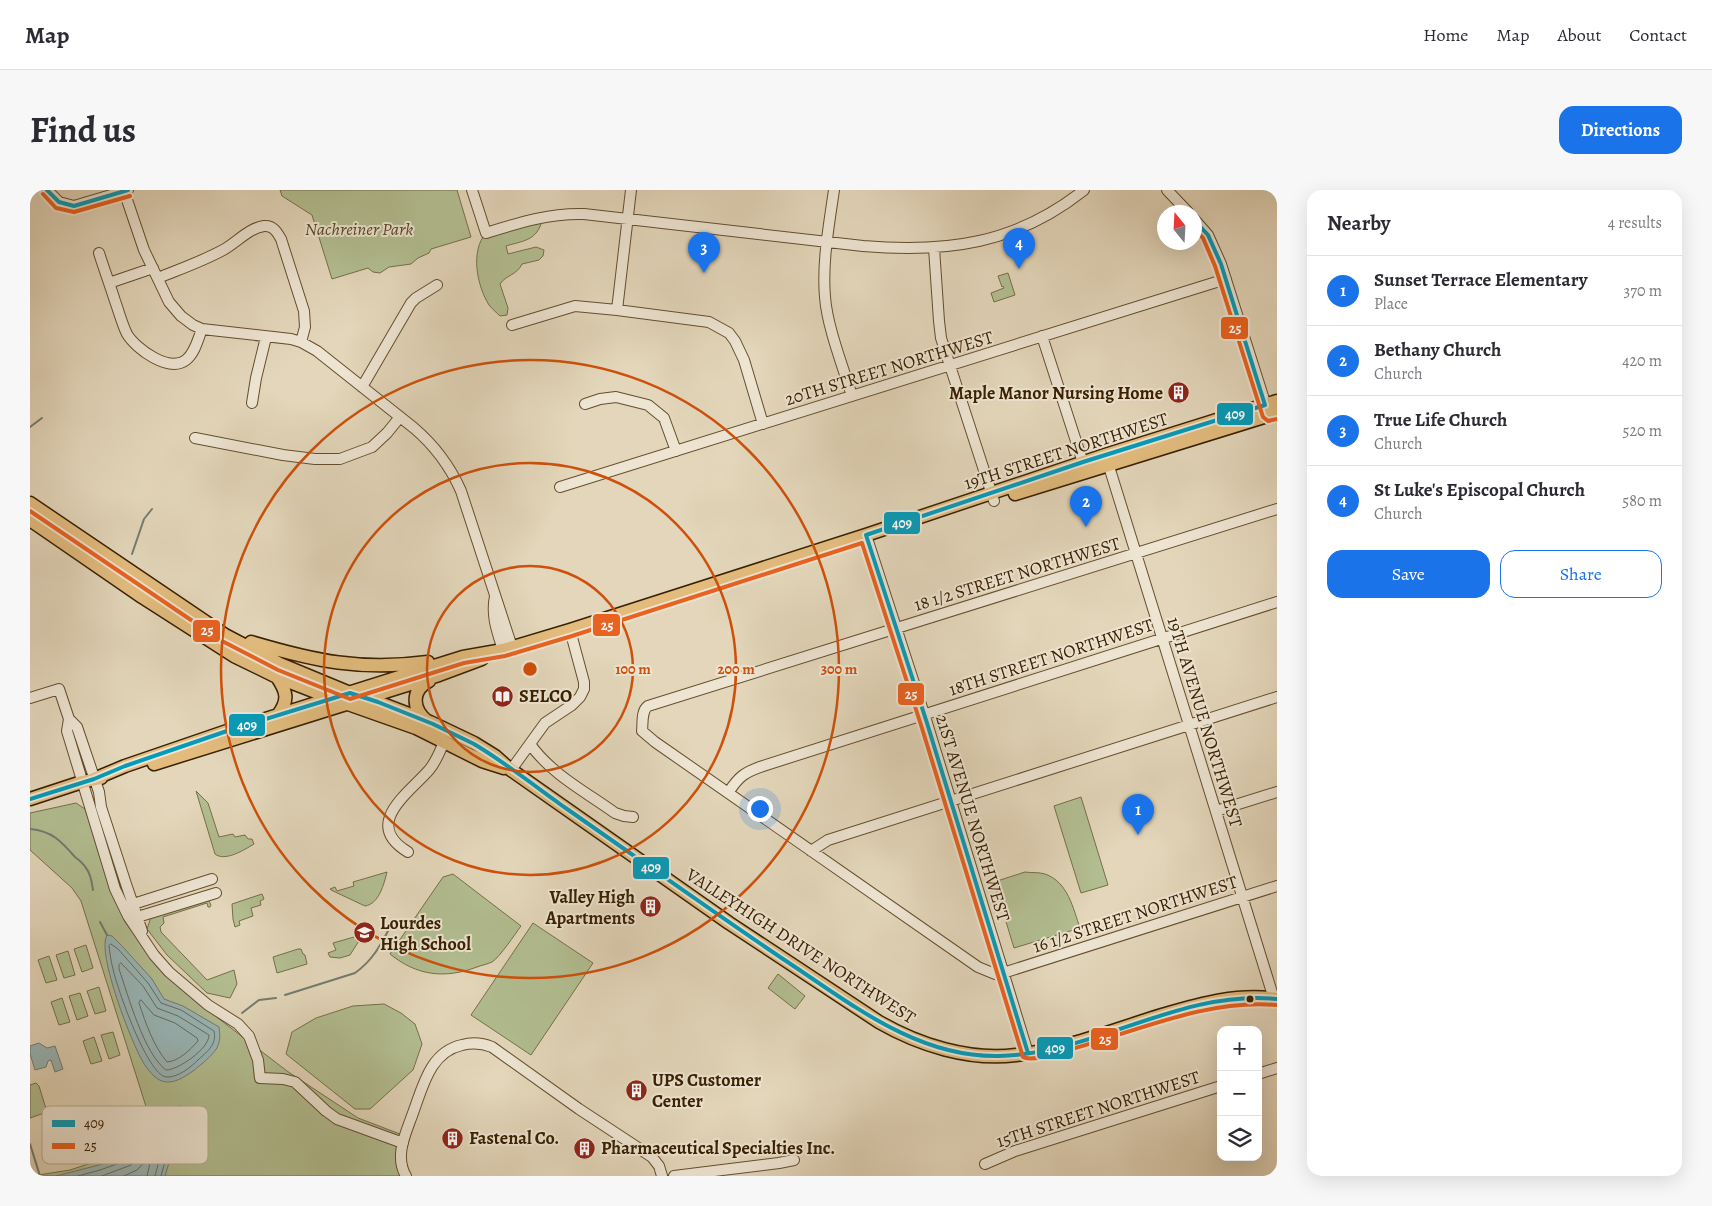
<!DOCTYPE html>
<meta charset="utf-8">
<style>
body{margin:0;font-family:Alegreya,serif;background:#f7f7f7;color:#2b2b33}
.controls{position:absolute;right:15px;bottom:15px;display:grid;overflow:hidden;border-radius:10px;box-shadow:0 5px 20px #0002}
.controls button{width:45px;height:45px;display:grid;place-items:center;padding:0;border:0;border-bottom:1px solid #e1e1e2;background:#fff;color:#2b2b33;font:25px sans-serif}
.compass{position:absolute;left:1127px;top:15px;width:45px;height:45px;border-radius:50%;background:#fff;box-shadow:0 5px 20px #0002;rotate:342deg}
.you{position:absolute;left:729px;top:618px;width:18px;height:18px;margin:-12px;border:4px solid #fff;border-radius:50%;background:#1a73e8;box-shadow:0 0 0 8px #1a73e833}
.badge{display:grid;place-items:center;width:32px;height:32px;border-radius:50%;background:#1a73e8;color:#fff;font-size:16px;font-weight:700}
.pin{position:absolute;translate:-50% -41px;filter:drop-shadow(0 1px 2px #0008)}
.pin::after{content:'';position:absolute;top:26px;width:18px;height:15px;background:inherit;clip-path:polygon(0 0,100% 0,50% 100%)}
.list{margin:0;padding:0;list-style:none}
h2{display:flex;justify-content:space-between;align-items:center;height:65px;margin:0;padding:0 20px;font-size:21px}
h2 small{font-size:16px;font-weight:400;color:#7c7c81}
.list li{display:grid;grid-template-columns:32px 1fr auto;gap:15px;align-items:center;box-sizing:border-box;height:70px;padding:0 20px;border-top:1px solid #e1e1e2}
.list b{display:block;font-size:19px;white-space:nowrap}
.list p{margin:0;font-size:16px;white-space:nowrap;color:#7c7c81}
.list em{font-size:16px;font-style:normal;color:#7c7c81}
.actions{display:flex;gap:10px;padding:15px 20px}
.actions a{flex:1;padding:11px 0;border:1px solid #1a73e8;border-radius:15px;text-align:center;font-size:18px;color:#1a73e8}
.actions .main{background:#1a73e8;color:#fff}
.icon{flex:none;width:28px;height:28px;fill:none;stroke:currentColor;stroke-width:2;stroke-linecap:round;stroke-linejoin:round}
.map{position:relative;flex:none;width:1247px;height:986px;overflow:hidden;border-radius:15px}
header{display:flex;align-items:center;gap:30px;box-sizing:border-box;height:70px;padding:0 25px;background:#fff;border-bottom:1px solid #e1e1e2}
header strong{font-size:24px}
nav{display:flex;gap:28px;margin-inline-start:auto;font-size:18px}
.intro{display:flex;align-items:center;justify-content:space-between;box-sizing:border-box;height:120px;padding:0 30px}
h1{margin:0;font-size:35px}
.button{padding:12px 22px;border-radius:15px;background:#1a73e8;color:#fff;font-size:18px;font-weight:700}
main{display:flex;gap:30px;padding:0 30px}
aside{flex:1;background:#fff;border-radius:15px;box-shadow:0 5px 20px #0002}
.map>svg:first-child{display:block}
</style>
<header>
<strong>Map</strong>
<nav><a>Home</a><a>Map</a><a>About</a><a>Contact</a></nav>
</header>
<div class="intro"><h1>Find us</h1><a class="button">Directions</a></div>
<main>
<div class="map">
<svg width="1247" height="986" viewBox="0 0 1247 986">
<rect width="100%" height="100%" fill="#e3d6ba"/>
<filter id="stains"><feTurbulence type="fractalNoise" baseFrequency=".004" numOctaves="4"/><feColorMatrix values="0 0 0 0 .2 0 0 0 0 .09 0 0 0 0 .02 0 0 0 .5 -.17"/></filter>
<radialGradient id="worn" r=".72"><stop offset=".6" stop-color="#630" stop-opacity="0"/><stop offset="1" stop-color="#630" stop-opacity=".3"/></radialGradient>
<path fill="#b2be91" stroke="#766f48" d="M250 0H427L441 47 401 59 399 63 388 68 381 74 359 77 350 83 343 82 338 78 302 89 282 25 252 6Z
M507 27 511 34C505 51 492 51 476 56L478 64 506 57 514 60 513 66 509 70 492 74C487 85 476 85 470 94L478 118 477 125 470 126C467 123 462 119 459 115 447 96 440 61 456 43Z
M978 83 985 105 964 112 961 103 974 98 973 96 972 97 968 86Z
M166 601 178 613 189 647 203 644 205 647 215 645 218 649H222L224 654C214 660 195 672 185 664Z
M1051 607 1078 695 1051 703 1024 616Z
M46 613 55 619 95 732 131 779 171 815 257 881 328 928 370 944 373 953 376 986H2L40 980 91 963 115 941 119 926 51 711 42 698 0 660V623Z
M357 682C354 694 349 714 335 716L301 700 300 699 305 697 307 701 324 696 323 692Z
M995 682C1001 683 1009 682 1015 684 1038 692 1043 718 1050 738L984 758 964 692Z
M423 684 491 736C485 744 470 767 462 772 458 774 452 775 447 777 415 789 387 786 360 764L413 687Z
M232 704 234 709 230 711 231 715 221 718 223 726 209 731 210 735 205 737 203 729 202 714Z
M175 710 179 711 181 715 180 717H178L177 713 133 727 134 733 130 737 131 742 177 790 204 780 207 794 200 808 177 803 137 765 117 739 121 727Z
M503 733 563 773 501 865 441 825Z
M331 745 332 746 320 765 310 768 300 767 298 763 306 760 303 753Z
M56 755 63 778 52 782 44 759Z
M268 759H271L273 764 275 765 277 774 247 783 243 767Z
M38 761 45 785 34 788 26 765Z
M19 766 27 790 16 793 8 770Z
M748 784 775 806 765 819 738 798Z
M69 797 76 821 65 824 57 801Z
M50 803 58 826 47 830 39 806Z
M32 808 40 832 29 835 21 812Z
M354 814 371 823 385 834 392 854 383 880 340 919H325L256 864 262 842 286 828 323 816Z
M83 842 90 865 79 869 71 845Z
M64 847 72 871 61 874 53 851Z
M6 893 9 896 17 922 0 928V895Z"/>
<path fill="#99b7b9" stroke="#737b6f" d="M77 745 82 746 92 756 122 789 134 809 153 816 189 837C192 856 186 861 173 873 163 881 146 896 132 891 125 889 117 879 113 872 102 854 66 762 77 745Z
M9 853 17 858 25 856 33 879 25 882 21 870 18 871 16 877 5 880 0 864V856Z
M151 916 155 920 135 986H26L69 975 95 966 104 951 120 944 122 930 128 920Z"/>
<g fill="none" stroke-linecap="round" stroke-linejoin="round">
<path stroke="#696c5c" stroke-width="1" d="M81 754 88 759 118 793 131 813 151 820 184 841C187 854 178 861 169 869 161 877 148 888 136 887 117 884 87 798 83 779 81 772 80 764 79 756Z
M91 773 113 796 127 818 148 826 179 845C179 859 148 880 136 880 114 864 98 805 89 779V775Z
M111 810 124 825 145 833 167 848 168 851C160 860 149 871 137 872 123 855 116 834 109 813Z
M48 986 70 980 98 970 108 955 124 947 127 939V931L131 925 147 922 148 924 131 986
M72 986 101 975 112 960 126 953 133 946 135 949 125 986
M94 986 107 980 119 967 121 969 117 986"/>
<path stroke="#737b6f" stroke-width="2" d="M0 237 12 228
M102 364 114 329 122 319
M0 639C22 641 31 651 45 667 49 670 53 673 56 678 61 684 62 693 63 700
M70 732 77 745
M255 805 325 783C342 771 351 755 360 737
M212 823 229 810 246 808
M0 954 10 986"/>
<defs>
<path id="minor" d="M17 0 29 12 44 16 98 0
M442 0 456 43C488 33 519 23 554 24L833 56C917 63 986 54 1054 0
M804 0C799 35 792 72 795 107 797 136 813 177 822 206
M1137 0 1158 22
M94 1 114 60 139 112 151 126 163 135 172 139 261 149 271 152 287 161 384 238C405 256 420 276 431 301L482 457
M1164 29 1178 45 1191 74 1238 222
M904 58 909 131 911 148 964 311
M69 63C74 79 80 95 85 111 89 122 92 134 97 144 106 159 139 183 156 170 165 163 168 149 172 139
M128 88C150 79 173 71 193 60 206 53 219 38 234 36 243 35 247 42 251 49L274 121 275 137 271 152
M79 93 123 78
M587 120 601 0
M482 135 545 116 587 120 679 132 699 143 705 151 714 170 733 234
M1012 146 1055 279
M332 197 381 113 386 108 407 95
M222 213 226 188 236 147
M555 214 570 209 586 207 618 215 634 228 646 261
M165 248 253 265 285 269H310L342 257 357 243 370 227
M1077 270 1244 809
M530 297 1196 89
M1247 319 618 516C611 521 613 533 612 541L625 552 948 777 965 784 973 783 1247 696
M836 345 897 533 998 863
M465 406C461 426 467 441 473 460
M0 508 29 499 39 529 37 541 85 699 98 726 124 765 139 782 178 815 208 834 219 846 228 870 230 888 253 889 265 892 296 921 307 929 373 953
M39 529 47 537 69 602 71 617 96 694 112 741
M500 554C521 584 556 602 585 623L594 626 603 627
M481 580 515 533 542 515 550 507 554 499V492L540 440
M698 603C709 586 715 582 733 576L1247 412
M1186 621 1247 602
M781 661 798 650 1247 507
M378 662C332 634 378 604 399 580 406 572 410 561 414 552
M97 716 182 689
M101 729 186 703
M1228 884 1247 878
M955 974 985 961 1191 896
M376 986C364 966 376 943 383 923 393 896 400 862 432 855 443 852 452 853 462 857L549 919 622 967 629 976 632 986
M644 986 749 973 764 970"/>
<path id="major" d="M985 304 1247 223
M0 313 195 445 250 474 320 503 337 508 400 532 444 553 465 566 481 580 699 733 849 832C889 855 939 871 986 865 1034 860 1086 839 1132 825 1170 814 1207 803 1247 809
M0 330 112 407 204 466 247 487 301 508 386 538 452 571 474 578
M221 452C285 471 331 481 398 472
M247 487C257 502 259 510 248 525
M397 531C382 519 381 500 399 491
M124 574 409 485 452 469
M64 589 95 576 197 541 433 467 473 460 540 440 836 345 1075 265 1247 211
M0 609 52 592 71 588"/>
</defs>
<use href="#minor" stroke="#644e2e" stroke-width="12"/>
<use href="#major" stroke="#392000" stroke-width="15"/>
<use href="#minor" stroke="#ede4d2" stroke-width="10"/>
<use href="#major" stroke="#e2bb7d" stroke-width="12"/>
<defs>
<path id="bus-1" d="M17 0 29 12 44 16 98 0
M0 609 64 589 95 576 197 541 320 503 348 512 403 534 444 554C476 573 506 597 537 619 609 669 680 720 753 769 819 812 886 868 969 866 1065 864 1150 799 1247 809
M998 863 897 533 836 345 1053 272 1235 215 1191 74 1178 45 1164 30"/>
<path id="bus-2" d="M13 4 26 18 44 22 100 6
M1164 39 1173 48 1185 76 1233 227 1238 231 1247 229
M0 321 192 451 248 480 320 509 434 473 475 466 542 446 832 353 891 535 993 867C1001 872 1028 863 1038 860 1106 842 1175 809 1246 815"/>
</defs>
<use href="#bus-1" stroke="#ede4d2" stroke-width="8"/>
<use href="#bus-2" stroke="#ede4d2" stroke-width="8"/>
<use href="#bus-1" stroke="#069bb9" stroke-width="4"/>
<use href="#bus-2" stroke="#e96220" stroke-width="4"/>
</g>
<g fill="none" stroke="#ce500a" stroke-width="2.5">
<circle cx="500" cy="479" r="103"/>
<circle cx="500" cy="479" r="206"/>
<circle cx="500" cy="479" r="309"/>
</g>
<defs>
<symbol id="building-disc" viewBox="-11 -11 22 22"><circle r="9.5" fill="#8f2418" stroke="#ede4d2"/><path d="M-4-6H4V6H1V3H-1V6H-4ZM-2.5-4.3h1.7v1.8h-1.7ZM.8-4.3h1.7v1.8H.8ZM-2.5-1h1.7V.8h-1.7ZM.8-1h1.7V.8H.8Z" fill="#fff"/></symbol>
<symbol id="library-disc" viewBox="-11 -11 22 22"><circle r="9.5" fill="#8f2418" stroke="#ede4d2"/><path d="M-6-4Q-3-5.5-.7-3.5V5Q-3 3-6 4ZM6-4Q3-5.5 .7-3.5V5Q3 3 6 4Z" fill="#fff"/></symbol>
<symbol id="school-disc" viewBox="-11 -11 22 22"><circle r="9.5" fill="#8f2418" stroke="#ede4d2"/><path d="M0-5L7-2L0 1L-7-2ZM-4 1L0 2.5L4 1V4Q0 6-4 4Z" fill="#fff"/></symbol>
</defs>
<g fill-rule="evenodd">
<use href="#building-disc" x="1136" y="190" width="25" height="25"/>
<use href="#library-disc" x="460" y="494" width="25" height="25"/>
<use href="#building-disc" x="608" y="704" width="25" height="25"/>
<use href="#school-disc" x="322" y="730" width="25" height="25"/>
<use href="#building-disc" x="594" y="888" width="25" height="25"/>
<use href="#building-disc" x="410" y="936" width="25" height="25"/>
<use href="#building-disc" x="542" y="946" width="25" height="25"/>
</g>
<circle fill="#392000" stroke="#ede4d2" stroke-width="2" cx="1220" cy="809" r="4.5"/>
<g text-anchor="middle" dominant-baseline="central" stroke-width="4" stroke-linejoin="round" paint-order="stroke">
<g font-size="18" font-style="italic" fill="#574824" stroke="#ede4d2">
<text x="329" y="39">Nachreiner Park</text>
</g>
<g font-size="18" fill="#392000" stroke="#ede4d2">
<text transform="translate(859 178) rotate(-17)">20TH STREET NORTHWEST</text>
<text transform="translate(1036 261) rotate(-18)">19TH STREET NORTHWEST</text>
<text transform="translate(987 384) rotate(-17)">18 1/2 STREET NORTHWEST</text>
<text transform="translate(1021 467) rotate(-18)">18TH STREET NORTHWEST</text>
<text transform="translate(1175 532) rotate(73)">19TH AVENUE NORTHWEST</text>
<text transform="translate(943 628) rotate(73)">21ST AVENUE NORTHWEST</text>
<text transform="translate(1105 724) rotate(-18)">16 1/2 STREET NORTHWEST</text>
<text transform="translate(771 756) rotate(33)">VALLEYHIGH DRIVE NORTHWEST</text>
<text transform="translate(1068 919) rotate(-18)">15TH STREET NORTHWEST</text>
</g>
<g font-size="18" font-weight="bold" fill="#392000" stroke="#ede4d2" text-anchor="start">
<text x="1133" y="203" text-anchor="end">Maple Manor Nursing Home</text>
<text x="489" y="506">SELCO</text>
<text x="605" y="707" text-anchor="end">Valley High<tspan x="605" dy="21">Apartments</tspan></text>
<text x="350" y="733">Lourdes<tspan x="350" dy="21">High School</tspan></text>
<text x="622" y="890">UPS Customer<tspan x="622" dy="21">Center</tspan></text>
<text x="439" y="948">Fastenal Co.</text>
<text x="571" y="958">Pharmaceutical Specialties Inc.</text>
</g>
</g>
<rect x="12" y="916" width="166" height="58" rx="8" fill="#ede4d2" stroke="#b7a993" stroke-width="1"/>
<rect x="22" y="930" width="23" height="7" fill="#069bb9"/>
<rect x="22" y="953" width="23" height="6" fill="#e96220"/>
<g font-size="14" fill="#392000">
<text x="54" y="938">409</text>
<text x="54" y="961">25</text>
</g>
<circle cx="500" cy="479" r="8" fill="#ce500a" stroke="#ede4d2" stroke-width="2.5"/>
<g font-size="15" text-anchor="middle" font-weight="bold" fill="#ce500a" stroke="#ede4d2" stroke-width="4" stroke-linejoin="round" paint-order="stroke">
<text x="603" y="484">100 m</text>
<text x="706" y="484">200 m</text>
<text x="809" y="484">300 m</text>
</g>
<g stroke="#ede4d2" stroke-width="2">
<rect x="1190" y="126" width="29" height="24" rx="5" fill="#e96220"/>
<rect x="1186" y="212" width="38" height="24" rx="5" fill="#069bb9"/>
<rect x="853" y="321" width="38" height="24" rx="5" fill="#069bb9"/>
<rect x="562" y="423" width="29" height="24" rx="5" fill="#e96220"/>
<rect x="162" y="429" width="29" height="24" rx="5" fill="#e96220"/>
<rect x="867" y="492" width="28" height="24" rx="5" fill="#e96220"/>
<rect x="198" y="523" width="38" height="24" rx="5" fill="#069bb9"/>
<rect x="602" y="666" width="38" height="24" rx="5" fill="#069bb9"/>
<rect x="1060" y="837" width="29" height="24" rx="5" fill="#e96220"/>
<rect x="1006" y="846" width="38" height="24" rx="5" fill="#069bb9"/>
</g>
<g font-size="14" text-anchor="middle" font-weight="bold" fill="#fff">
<text x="1205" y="143">25</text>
<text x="1205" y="229">409</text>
<text x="872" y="338">409</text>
<text x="577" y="440">25</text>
<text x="177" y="445">25</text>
<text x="881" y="509">25</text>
<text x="217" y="540">409</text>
<text x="621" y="682">409</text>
<text x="1075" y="854">25</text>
<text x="1025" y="863">409</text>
</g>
<rect width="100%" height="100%" filter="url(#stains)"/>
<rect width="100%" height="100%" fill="url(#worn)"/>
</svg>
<div class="controls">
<button>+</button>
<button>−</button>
<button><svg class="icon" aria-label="layers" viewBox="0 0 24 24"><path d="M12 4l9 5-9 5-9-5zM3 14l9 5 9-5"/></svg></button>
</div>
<svg class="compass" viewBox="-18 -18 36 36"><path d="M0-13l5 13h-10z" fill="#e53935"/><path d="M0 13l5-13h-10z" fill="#7c7c81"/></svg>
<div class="you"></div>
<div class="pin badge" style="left:1108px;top:645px">1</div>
<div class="pin badge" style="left:1056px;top:337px">2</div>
<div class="pin badge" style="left:674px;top:83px">3</div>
<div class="pin badge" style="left:989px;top:79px">4</div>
</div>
<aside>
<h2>Nearby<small>4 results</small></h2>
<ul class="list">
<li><span class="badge">1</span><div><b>Sunset Terrace Elementary</b><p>Place</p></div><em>370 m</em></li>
<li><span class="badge">2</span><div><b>Bethany Church</b><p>Church</p></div><em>420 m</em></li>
<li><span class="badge">3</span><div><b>True Life Church</b><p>Church</p></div><em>520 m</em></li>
<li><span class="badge">4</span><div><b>St Luke's Episcopal Church</b><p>Church</p></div><em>580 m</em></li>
</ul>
<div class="actions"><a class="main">Save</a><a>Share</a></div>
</aside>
</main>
